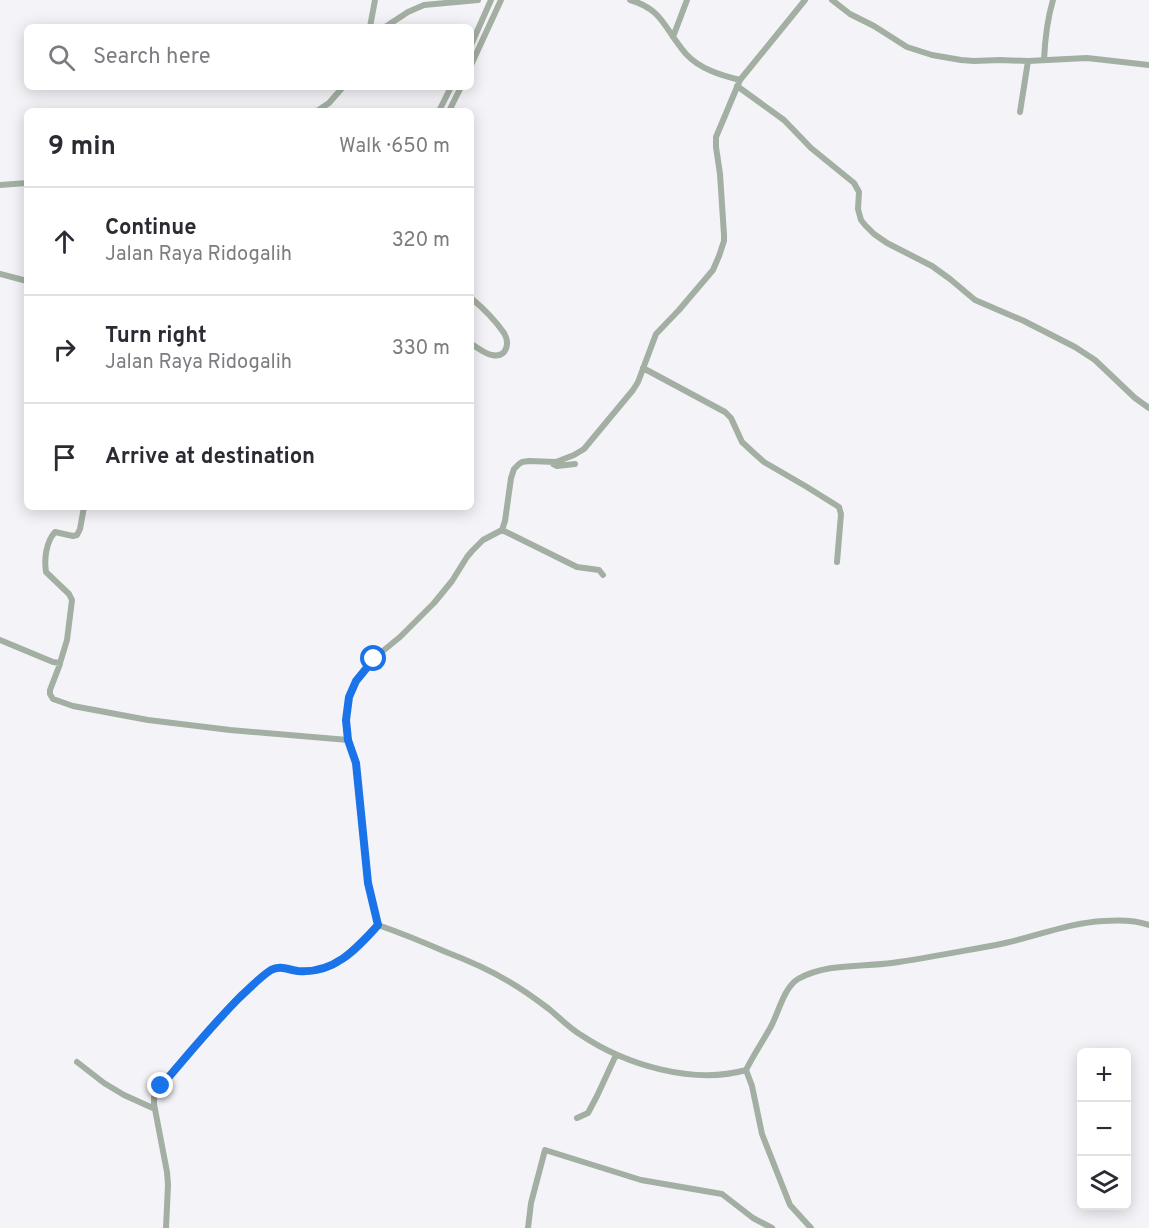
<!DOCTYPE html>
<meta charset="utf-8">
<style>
body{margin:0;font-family:Overpass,sans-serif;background:#f7f7f7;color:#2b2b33}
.controls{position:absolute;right:18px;bottom:18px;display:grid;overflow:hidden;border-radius:9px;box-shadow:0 3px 15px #0003}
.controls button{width:54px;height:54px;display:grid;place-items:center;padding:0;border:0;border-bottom:2px solid #e1e1e2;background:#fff;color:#2b2b33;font:30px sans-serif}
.stop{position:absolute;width:18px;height:18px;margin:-14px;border:4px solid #1a73e8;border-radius:50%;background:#fff}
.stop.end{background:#1a73e8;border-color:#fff;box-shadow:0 2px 6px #0008}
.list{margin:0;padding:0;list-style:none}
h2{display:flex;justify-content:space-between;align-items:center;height:78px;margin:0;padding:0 24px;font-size:26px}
h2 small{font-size:20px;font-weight:400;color:#7c7c81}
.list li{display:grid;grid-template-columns:39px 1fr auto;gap:18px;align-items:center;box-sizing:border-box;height:108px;padding:0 24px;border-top:2px solid #e1e1e2}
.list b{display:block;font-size:22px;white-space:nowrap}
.list p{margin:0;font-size:20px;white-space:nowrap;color:#7c7c81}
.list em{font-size:20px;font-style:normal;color:#7c7c81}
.icon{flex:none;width:33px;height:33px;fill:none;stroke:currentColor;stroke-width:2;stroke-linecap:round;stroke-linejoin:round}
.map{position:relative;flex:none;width:1149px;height:1228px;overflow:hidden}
.search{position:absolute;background:#fff;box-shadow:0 3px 15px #0003;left:24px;top:24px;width:450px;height:66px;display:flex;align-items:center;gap:15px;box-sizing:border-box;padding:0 21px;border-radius:9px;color:#7c7c81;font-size:22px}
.panel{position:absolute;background:#fff;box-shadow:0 3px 15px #0003;left:24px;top:108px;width:450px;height:402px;border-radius:9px}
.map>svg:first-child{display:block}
</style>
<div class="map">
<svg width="1149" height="1228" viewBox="0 0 1149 1228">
<rect width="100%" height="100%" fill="#f4f4f8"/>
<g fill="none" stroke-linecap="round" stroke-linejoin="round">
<path stroke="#a4afa3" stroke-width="6" d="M630 0C663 9 665 30 686 54 700 69 720 75 740 80
M832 0 850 14 874 26 907 47 932 55 961 60 974 61 1000 60 1028 61 1087 58 1149 65
M370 27 375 0
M385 27 408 12 424 5 478 0
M673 37 687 0
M471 45 491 0
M1044 60C1045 39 1047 20 1053 0
M471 65 501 0
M737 86 784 120 811 148 854 183 859 192 858 209 861 220 865 225 874 234 887 243 932 266 950 279 975 300 1024 321 1075 347 1095 360 1135 398 1149 408
M317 111 329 103 343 87
M439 111 451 87
M449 111 461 87
M1020 112 1028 61
M0 185 27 183
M0 274 27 281
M471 298C483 308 495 320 504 333 510 343 507 358 492 355 485 354 477 347 471 344
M643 368 725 412 731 418 742 442 755 454 764 462 807 487 839 507 841 514 837 562
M553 464 557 466 575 464
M502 530 577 567 599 570 603 575
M0 640 53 662 60 663 67 640 72 600 69 594 46 572C44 559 46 542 55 532L73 536 77 535 80 529 84 507
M60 664 50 690V694L53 699 73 706 148 720 230 730 348 740
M378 925C401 933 423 942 446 952 467 960 488 969 508 981 522 989 536 999 549 1009 560 1018 569 1028 581 1035 626 1065 693 1085 746 1070L752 1086 762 1134 790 1205 811 1228
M77 1062 104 1083 124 1095 155 1109
M746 1070C753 1056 761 1044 769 1030 778 1016 783 988 798 979 826 963 862 967 892 963 927 958 962 951 996 945 1033 938 1066 923 1104 921 1118 920 1135 920 1149 925
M577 1118 588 1113 597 1096 616 1055
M166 1228 168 1185 167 1172 154 1104V1097L161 1086C188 1054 215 1023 245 993 253 985 262 974 273 969 280 966 288 969 295 971 312 974 330 969 343 959L378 925 368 883 356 763 348 740 346 720 349 697 356 681 373 659 400 637 434 603 452 581 467 557 472 551 483 540 502 530 505 521 511 478 514 469 519 464 522 462 529 461 556 462 574 455 584 449 633 390 638 382 656 334 679 310 713 270 719 256 724 241V235L720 174 716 147V137L740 80 805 0
M528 1228 531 1203 545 1150 641 1180 722 1194 753 1218 772 1228"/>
</g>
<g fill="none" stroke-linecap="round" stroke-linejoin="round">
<path stroke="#1a73e8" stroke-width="8" d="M161 1086C187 1056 212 1025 240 997 250 988 260 977 271 970 280 965 289 970 298 971 333 974 356 950 378 925L368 883 356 763 348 740 346 720 349 697 356 681 374 659"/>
</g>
</svg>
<div class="controls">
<button>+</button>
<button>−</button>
<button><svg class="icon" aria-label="layers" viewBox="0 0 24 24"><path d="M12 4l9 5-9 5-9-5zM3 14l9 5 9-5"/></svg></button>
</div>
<div class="stop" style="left:374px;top:659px"></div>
<div class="stop end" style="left:161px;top:1086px"></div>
<div class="search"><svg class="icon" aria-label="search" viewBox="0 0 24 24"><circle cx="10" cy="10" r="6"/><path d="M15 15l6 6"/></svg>Search here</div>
<section class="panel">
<h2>9 min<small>Walk · 650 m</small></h2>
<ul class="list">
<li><svg class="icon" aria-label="ahead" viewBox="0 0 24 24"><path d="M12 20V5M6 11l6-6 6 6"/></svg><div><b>Continue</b><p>Jalan Raya Ridogalih</p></div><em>320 m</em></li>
<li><svg class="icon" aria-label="right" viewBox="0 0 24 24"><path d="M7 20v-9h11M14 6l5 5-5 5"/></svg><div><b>Turn right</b><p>Jalan Raya Ridogalih</p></div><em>330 m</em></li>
<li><svg class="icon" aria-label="arrive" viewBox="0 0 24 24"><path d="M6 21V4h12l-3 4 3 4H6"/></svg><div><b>Arrive at destination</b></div></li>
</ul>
</section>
</div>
